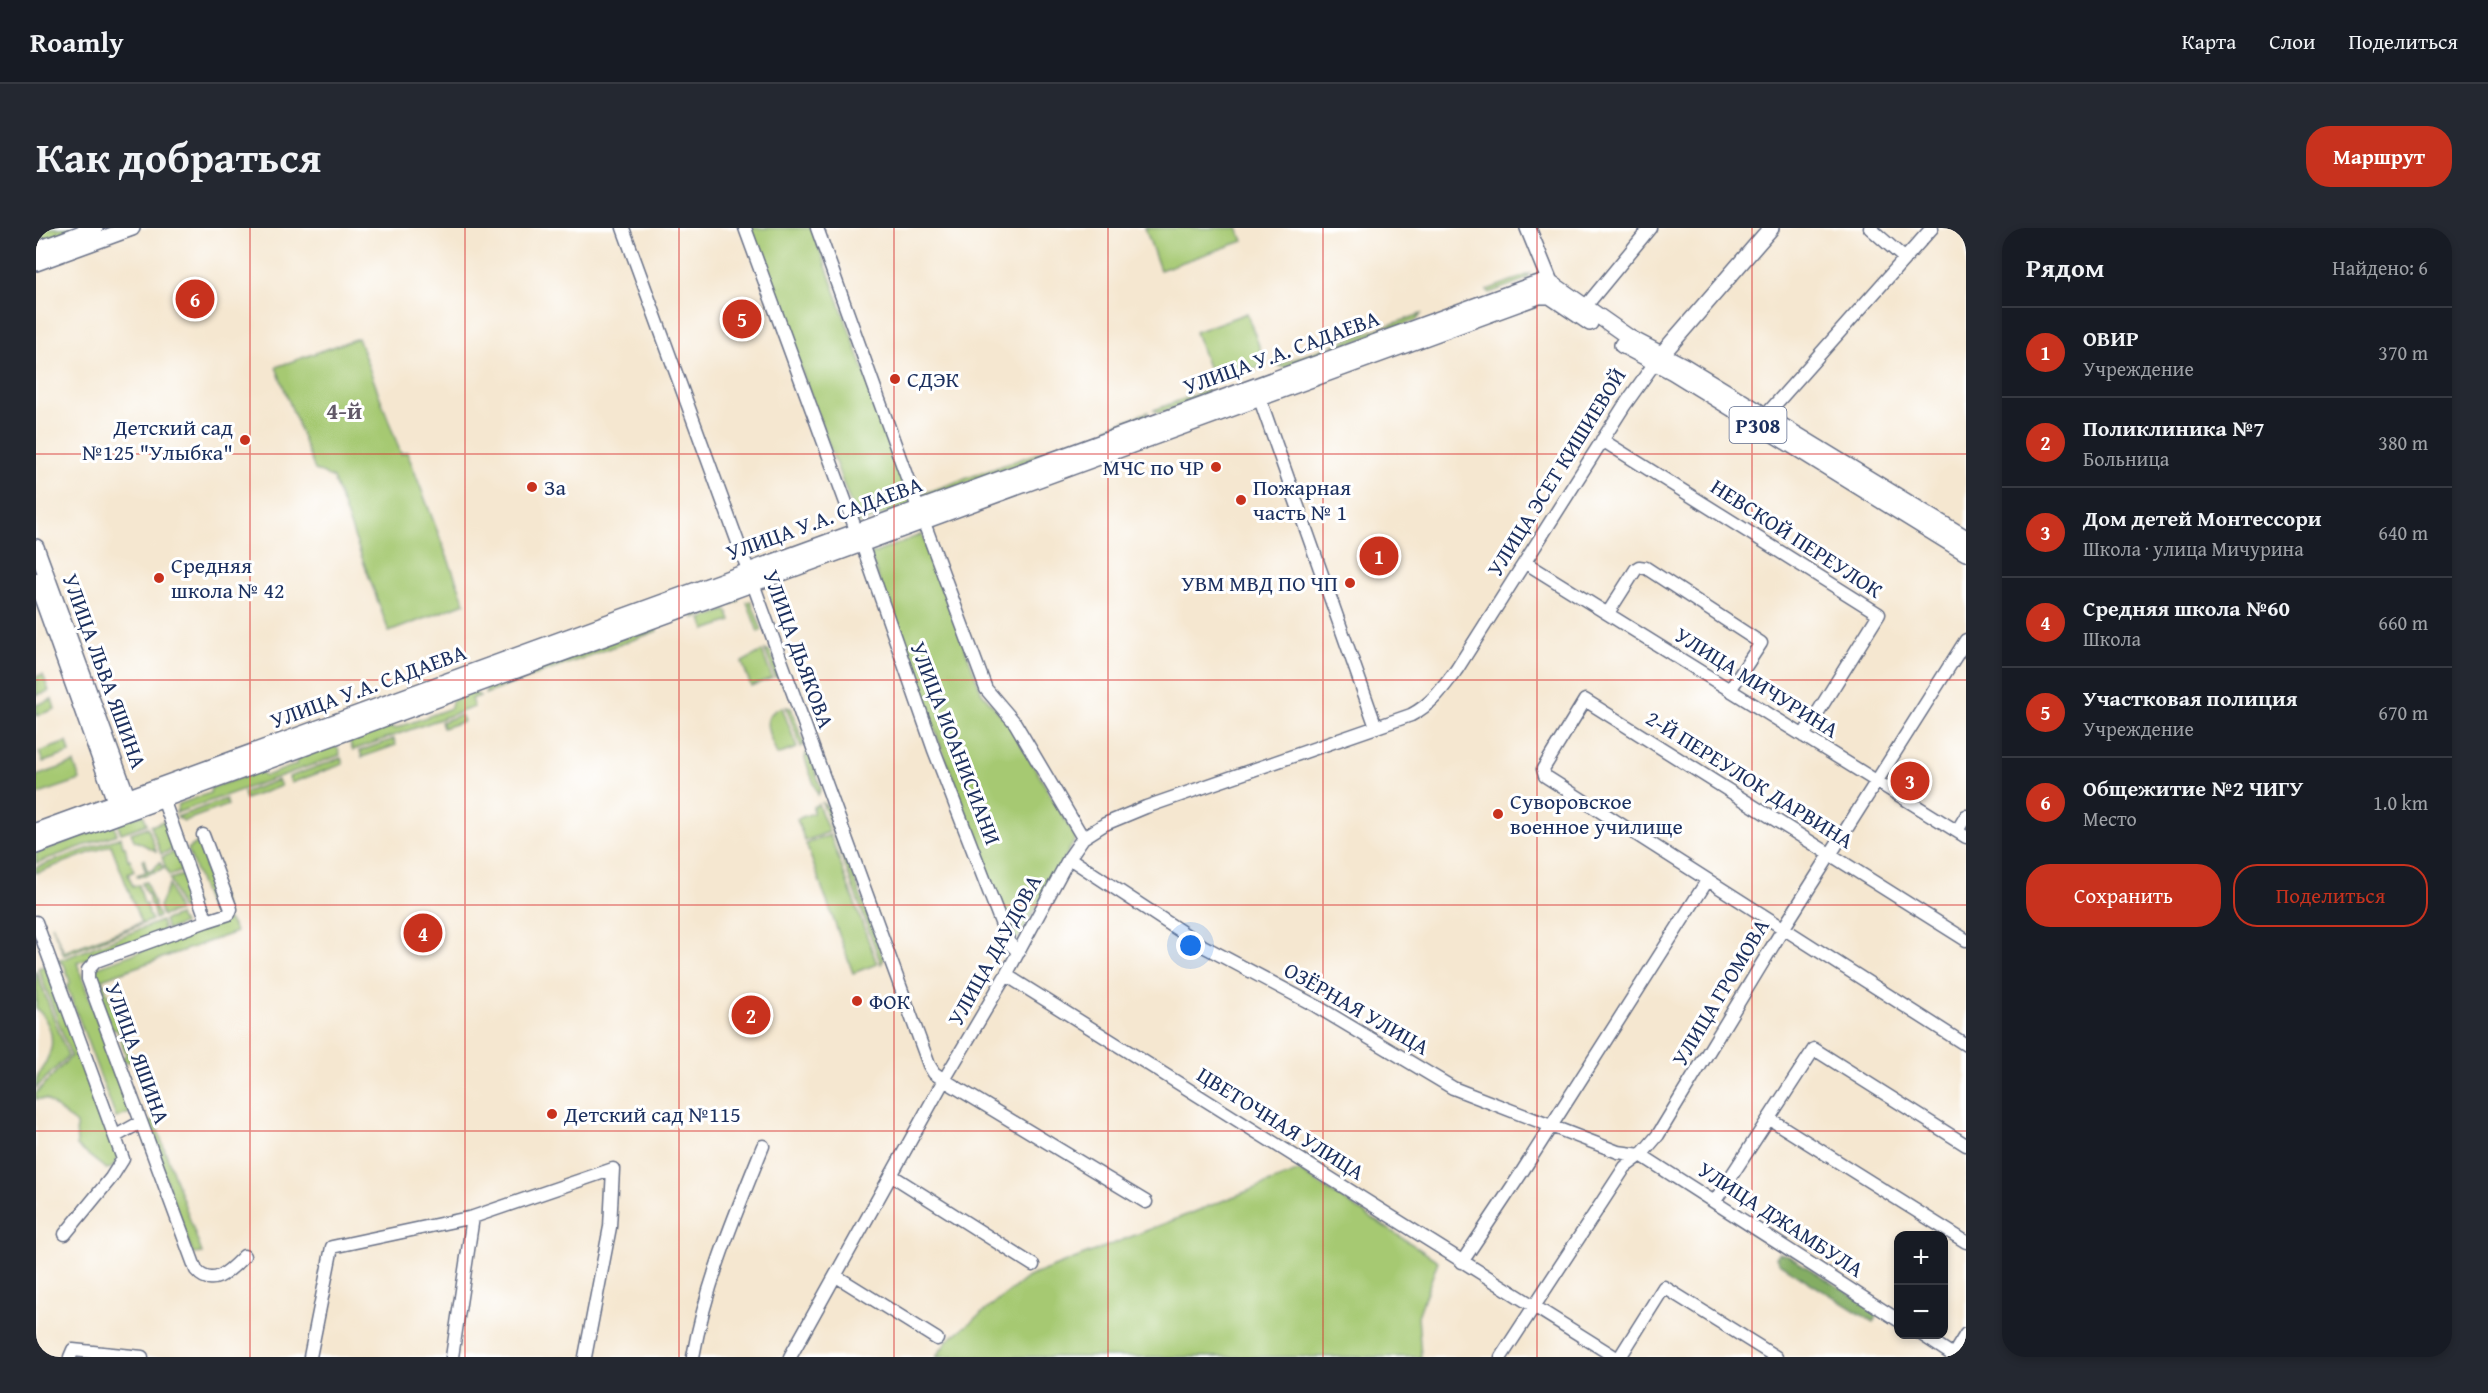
<!DOCTYPE html>
<html lang="ru">
<meta charset="utf-8">
<style>
body{margin:0;font-family:"Gentium Book Plus",serif;background:#242831;color:#f1f3f6}
.controls{position:absolute;right:18px;bottom:18px;display:grid;overflow:hidden;border-radius:12px;box-shadow:0 3px 9px #0003}
.controls button{width:54px;height:54px;display:grid;place-items:center;padding:0;border:0;border-bottom:2px solid #363941;background:#171b24;color:#f1f3f6;font:30px sans-serif}
.you{position:absolute;left:1155px;top:718px;width:21px;height:21px;margin:-15px;border:4px solid #fff;border-radius:50%;background:#1a73e8;box-shadow:0 0 0 9px #1a73e833}
.badge{display:grid;place-items:center;width:39px;height:39px;border-radius:50%;background:#c8321e;color:#fff;font-size:20px;font-weight:700}
.pin{position:absolute;translate:-50% -50%;border:3px solid #fff;box-shadow:0 2px 6px #0006}
.list{margin:0;padding:0;list-style:none}
h2{display:flex;justify-content:space-between;align-items:center;height:78px;margin:0;padding:0 24px;font-size:26px}
h2 small{font-size:20px;font-weight:400;color:#9ea1a6}
.list li{display:grid;grid-template-columns:39px 1fr auto;gap:18px;align-items:center;box-sizing:border-box;height:90px;padding:0 24px;border-top:2px solid #363941}
.list b{display:block;font-size:22px;white-space:nowrap}
.list p{margin:0;font-size:20px;white-space:nowrap;color:#9ea1a6}
.list em{font-size:20px;font-style:normal;color:#9ea1a6}
.actions{display:flex;gap:12px;padding:18px 24px}
.actions a{flex:1;padding:14px 0;border:2px solid #c8321e;border-radius:24px;text-align:center;font-size:21px;color:#c8321e}
.actions .main{background:#c8321e;color:#fff}
.map{position:relative;flex:none;width:1930px;height:1129px;overflow:hidden;border-radius:24px}
header{display:flex;align-items:center;gap:36px;box-sizing:border-box;height:84px;padding:0 30px;background:#171b24;border-bottom:2px solid #363941}
header strong{font-size:28px}
nav{display:flex;gap:33px;margin-inline-start:auto;font-size:21px}
.intro{display:flex;align-items:center;justify-content:space-between;box-sizing:border-box;height:144px;padding:0 36px}
h1{margin:0;font-size:42px}
.button{padding:15px 27px;border-radius:24px;background:#c8321e;color:#fff;font-size:21px;font-weight:700}
main{display:flex;gap:36px;padding:0 36px}
aside{flex:1;background:#171b24;border-radius:24px;box-shadow:0 3px 9px #0003}
.map>svg:first-child{display:block}
</style>
<header>
<strong>Roamly</strong>
<nav><a>Карта</a><a>Слои</a><a>Поделиться</a></nav>
</header>
<div class="intro"><h1>Как добраться</h1><a class="button">Маршрут</a></div>
<main>
<div class="map">
<svg width="1930" height="1129" viewBox="0 0 1930 1129">
<rect width="100%" height="100%" fill="#fff"/>
<filter id="ink" filterUnits="userSpaceOnUse"><feTurbulence type="fractalNoise" baseFrequency=".0167" numOctaves="2"/><feDisplacementMap in="SourceGraphic" scale="12" xChannelSelector="R" yChannelSelector="G"/><feConvolveMatrix kernelMatrix="1 2 1 2 8 2 1 2 1" color-interpolation-filters="sRGB"/></filter>
<filter id="wash" filterUnits="userSpaceOnUse"><feTurbulence type="fractalNoise" baseFrequency=".008" numOctaves="4" result="noise"/><feDisplacementMap in="SourceGraphic" scale="24" xChannelSelector="R" yChannelSelector="G"/><feGaussianBlur stdDeviation="1.35" result="paint"/><feColorMatrix in="noise" values="0 0 0 0 0 0 0 0 0 0 0 0 0 0 0 0 0 1.4 0 .05"/><feComposite in="paint" operator="in"/></filter>
<g filter="url(#wash)">
<rect width="100%" height="100%" fill="#f5e7d0"/>
<path fill="#a6c972" stroke="#607c68" stroke-width="1.5" d="M0 0H40L0 15Z
M713 0H776L877 276 822 296Z
M1109 0H1202L1207 13 1124 42Z
M1494 46 1491 51 1454 65 1451 62Z
M1211 85 1230 137 1178 155 1159 104Z
M1385 86 1381 92 1301 120 1296 117Z
M322 110 365 226 371 224 429 375 353 404 297 250 279 242 240 139Z
M1291 119 1288 125 1248 140 1242 137Z
M1172 162 1170 168 1123 185 1118 182Z
M1112 184 1110 190 1076 203 1072 199Z
M1016 220 1014 226 889 270 883 267Z
M886 306 946 465 973 496 1040 610 982 711 976 710 834 327Z
M703 367V373L658 390 656 384Z
M715 373 726 402 722 404 711 374Z
M691 382 695 393 669 402 665 391Z
M619 398 621 403 449 466 451 459Z
M729 422 734 424 744 447 739 449Z
M726 423 736 450 715 458 706 434Z
M7 446 13 463 0 467V449Z
M438 464 444 468 435 471 438 479 317 522 312 510 352 496 358 501 415 480 416 473Z
M16 471 19 481 0 488V477Z
M746 479 761 520 741 527C734 508 721 488 746 479Z
M750 479 755 480 768 516 765 519Z
M425 487 428 493 407 500 405 494Z
M358 511 360 517 326 529 324 523Z
M31 514 34 525 7 534 3 524Z
M295 517 302 520 304 527 140 585 143 576 174 565 175 560 224 543 229 548 260 537 261 530Z
M770 525 774 528 785 560 782 567 769 531Z
M305 530 307 536 255 555 253 549Z
M38 535 44 552 0 567V548Z
M242 552 245 558 209 571 207 565Z
M190 571 192 577 148 593 141 589Z
M786 574 793 581 848 731 845 736Z
M782 576 793 604 769 613 761 591 777 585V579Z
M107 586 111 596 85 605 81 595Z
M128 593 138 621 125 626 115 598Z
M78 596 81 606 0 635V625Z
M112 599 120 623 98 612 95 605Z
M794 607 841 736 817 745 770 616Z
M85 609 87 618H89L92 632 94 631 98 643 92 646 97 659 103 657 108 676H110L113 684 112 685 116 692 28 727 16 697 28 724 105 695 75 617 0 645V639Z
M162 614 165 616 172 633 169 639 176 658 182 661 188 677 182 683 174 682 152 621Z
M139 624 146 643 133 648 130 640 102 649 101 647 110 644 106 632 108 631 111 642H117L124 634 126 639 129 638 126 629Z
M147 647 159 677 145 682 134 651Z
M110 654 123 689 119 691 116 677H114L112 665H110L106 655Z
M133 657 142 683 126 688 123 678Z
M143 687 147 696 131 702 128 692Z
M190 692 193 693 200 704 66 751 96 834H87L86 831 90 827 81 802 75 801 56 747 61 739Z
M125 693 128 703 41 735 94 885 80 890 31 759 34 754 28 736 22 733Z
M11 737 83 929 76 940 70 941 41 918 40 896 10 871H0V865L35 828 2 740Z
M0 743 32 828 0 860C0 843 7 843 12 829 20 812 14 793 0 780Z
M118 892 166 1025 157 1026 110 897Z
M1263 943 1402 1033 1382 1088 1385 1129H900L912 1112 992 1049Z"/>
<path fill="#84ad64" stroke="#506e61" stroke-width="1.5" d="M1743 1025 1751 1027 1844 1084 1837 1094 1744 1036 1740 1029Z"/>
</g>
<g filter="url(#ink)">
<g fill="none" stroke-linecap="round" stroke-linejoin="round">
<defs>
<path id="minor" d="M587 0 893 837 898 845 908 852 1110 974
M709 0 820 302
M781 0 882 280
M1834 0 1868 30
M1549 79 1614 0
M1221 163 1340 499
M1729 188 1896 0
M1566 212 1843 386 1767 508
M887 292 950 461 979 495 1047 610
M826 316 898 522 973 715 983 724
M1490 335 1930 609
M1572 385 1600 341 1603 339 1610 340 1725 415 1694 462
M127 571 171 693 60 733 52 742V751L160 1042C177 1062 195 1041 208 1028
M1921 603 1930 588
M167 607 195 681 193 686 171 693
M1033 630 1167 718 1280 778 1417 860 1582 924 1605 927 1862 1092
M0 694 87 931 75 950 29 1006
M1930 712 1549 472 1507 541 1509 548 1930 817
M970 747 1579 1129
M1734 891 1930 1014
M80 908 105 894
M855 947 997 1037
M1679 973 1778 821 1930 917
M1426 1034 1484 947 1671 653
M800 1048 901 1111
M1885 1106 1920 1129
M34 1129 37 1122 106 1129
M274 1129 296 1019 437 989 577 941 574 999 549 1129
M416 1129 437 989
M657 1129C670 1055 699 987 727 918
M754 1129 908 852 970 747 1033 630 1047 610 1069 596 1110 579 1375 487C1396 476 1407 460 1421 441L1588 178 1618 136
M1465 1129 1589 939 1605 927 1622 907 1747 701 1930 412
M1584 1129 1628 1059 1740 1129
M1916 1129 1930 1106"/>
<path id="major" d="M1492 0 1514 54V62
M0 22 59 0
M0 35 96 0
M1514 68 1554 95
M1586 117 1637 144 1930 325
M1620 133 1735 0
M0 319 95 579
M0 353 83 584
M0 603 1499 56 1514 54 1594 110 1648 138 1930 310
M0 618 1503 68H1514"/>
</defs>
<use href="#minor" stroke="#676f86" stroke-width="15"/>
<use href="#major" stroke="#676f86" stroke-width="18"/>
<use href="#minor" stroke="#fff" stroke-width="12"/>
<use href="#major" stroke="#fff" stroke-width="15"/>
</g>
</g>
<path fill="none" stroke="#d62828" stroke-width="1.5" stroke-opacity="0.55" d="M214 0V1129M429 0V1129M643 0V1129M858 0V1129M1072 0V1129M1287 0V1129M1501 0V1129M1716 0V1129M0 226H1930M0 452H1930M0 677H1930M0 903H1930"/>
<g fill="#c8321e" stroke="#fff" stroke-width="2">
<circle cx="859" cy="151" r="6"/>
<circle cx="209" cy="212" r="6"/>
<circle cx="1180" cy="239" r="6"/>
<circle cx="496" cy="259" r="6"/>
<circle cx="1205" cy="272" r="6"/>
<circle cx="123" cy="350" r="6"/>
<circle cx="1314" cy="355" r="6"/>
<circle cx="1462" cy="586" r="6"/>
<circle cx="821" cy="773" r="6"/>
<circle cx="516" cy="886" r="6"/>
</g>
<g text-anchor="middle" dominant-baseline="central" stroke-width="6" stroke-linejoin="round" paint-order="stroke">
<rect fill="#fff" stroke="#5f6d8e" stroke-width="1.5" x="1693.5" y="179" width="57" height="36" rx="4.5"/>
<g font-size="21" font-weight="bold" fill="#1b2f5e">
<text x="1722" y="197">P308</text>
</g>
<g font-size="22" fill="#1b2f5e" stroke="#fff">
<text transform="translate(1245 124) rotate(-20)">УЛИЦА У.А. САДАЕВА</text>
<text transform="translate(1520 244) rotate(-58)">УЛИЦА ЭСЕТ КИШИЕВОЙ</text>
<text transform="translate(788 290) rotate(-20)">УЛИЦА У.А. САДАЕВА</text>
<text transform="translate(1761 310) rotate(33)">НЕВСКОЙ ПЕРЕУЛОК</text>
<text transform="translate(763 421) rotate(70)">УЛИЦА ДЬЯКОВА</text>
<text transform="translate(69 443) rotate(70)">УЛИЦА ЛЬВА ЯШИНА</text>
<text transform="translate(1721 454) rotate(32)">УЛИЦА МИЧУРИНА</text>
<text transform="translate(332 458) rotate(-20)">УЛИЦА У.А. САДАЕВА</text>
<text transform="translate(920 515) rotate(69)">УЛИЦА ИОАНИСИАНИ</text>
<text transform="translate(1714 551) rotate(32)">2-Й ПЕРЕУЛОК ДАРВИНА</text>
<text transform="translate(958 722) rotate(-61)">УЛИЦА ДАУДОВА</text>
<text transform="translate(1684 764) rotate(-59)">УЛИЦА ГРОМОВА</text>
<text transform="translate(1321 780) rotate(30)">ОЗЁРНАЯ УЛИЦА</text>
<text transform="translate(102 825) rotate(70)">УЛИЦА ЯШИНА</text>
<text transform="translate(1245 895) rotate(32)">ЦВЕТОЧНАЯ УЛИЦА</text>
<text transform="translate(1745 991) rotate(33)">УЛИЦА ДЖАМБУЛА</text>
</g>
<g font-size="22" fill="#1b2f5e" stroke="#fff" text-anchor="start">
<text x="871" y="151">СДЭК</text>
<text x="197" y="199" text-anchor="end">Детский сад<tspan x="197" dy="25">№125 "Улыбка"</tspan></text>
<text x="1168" y="239" text-anchor="end">МЧС по ЧР</text>
<text x="508" y="259">За</text>
<text x="1217" y="259">Пожарная<tspan x="1217" dy="25">часть № 1</tspan></text>
<text x="135" y="337">Средняя<tspan x="135" dy="25">школа № 42</tspan></text>
<text x="1302" y="355" text-anchor="end">УВМ МВД ПО ЧП</text>
<text x="1474" y="573">Суворовское<tspan x="1474" dy="25">военное училище</tspan></text>
<text x="833" y="773">ФОК</text>
<text x="528" y="886">Детский сад №115</text>
</g>
<g font-size="24" font-weight="bold" fill="#625968" stroke="#fff">
<text x="308" y="182">4-й</text>
</g>
</g>
</svg>
<div class="controls">
<button>+</button>
<button>−</button>
</div>
<div class="you"></div>
<div class="pin badge" style="left:1343px;top:328px">1</div>
<div class="pin badge" style="left:715px;top:787px">2</div>
<div class="pin badge" style="left:1874px;top:553px">3</div>
<div class="pin badge" style="left:387px;top:705px">4</div>
<div class="pin badge" style="left:706px;top:91px">5</div>
<div class="pin badge" style="left:159px;top:71px">6</div>
</div>
<aside>
<h2>Рядом<small>Найдено: 6</small></h2>
<ul class="list">
<li><span class="badge">1</span><div><b>ОВИР</b><p>Учреждение</p></div><em>370 m</em></li>
<li><span class="badge">2</span><div><b>Поликлиника №7</b><p>Больница</p></div><em>380 m</em></li>
<li><span class="badge">3</span><div><b>Дом детей Монтессори</b><p>Школа · улица Мичурина</p></div><em>640 m</em></li>
<li><span class="badge">4</span><div><b>Средняя школа №60</b><p>Школа</p></div><em>660 m</em></li>
<li><span class="badge">5</span><div><b>Участковая полиция</b><p>Учреждение</p></div><em>670 m</em></li>
<li><span class="badge">6</span><div><b>Общежитие №2 ЧИГУ</b><p>Место</p></div><em>1.0 km</em></li>
</ul>
<div class="actions"><a class="main">Сохранить</a><a>Поделиться</a></div>
</aside>
</main>
